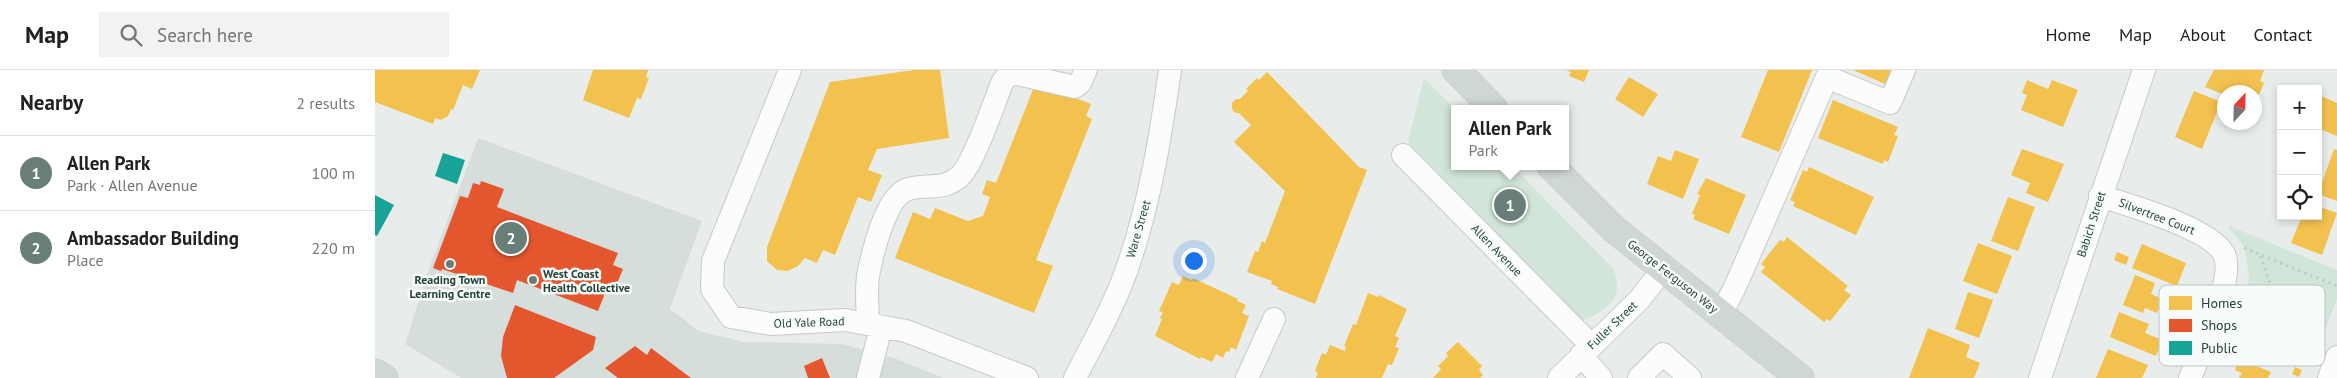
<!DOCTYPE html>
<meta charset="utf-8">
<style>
body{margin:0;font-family:"PT Sans",sans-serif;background:#f2f2f2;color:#202124}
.controls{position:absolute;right:15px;top:15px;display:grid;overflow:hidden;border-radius:0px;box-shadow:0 2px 8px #0003}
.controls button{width:45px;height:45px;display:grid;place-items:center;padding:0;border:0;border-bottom:1px solid #e0e0e0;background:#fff;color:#202124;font:25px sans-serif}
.compass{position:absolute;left:1842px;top:15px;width:45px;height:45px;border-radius:50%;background:#fff;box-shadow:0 2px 8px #0003;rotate:22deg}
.you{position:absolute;left:818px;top:190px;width:18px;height:18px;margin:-12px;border:4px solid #fff;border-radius:50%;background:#1a73e8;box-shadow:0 0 0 8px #1a73e833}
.badge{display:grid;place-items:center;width:32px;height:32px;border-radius:50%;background:#697e78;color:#fff;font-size:16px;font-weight:700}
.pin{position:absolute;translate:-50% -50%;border:2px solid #fff;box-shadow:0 1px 5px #0006}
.popup{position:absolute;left:1076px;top:35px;width:118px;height:65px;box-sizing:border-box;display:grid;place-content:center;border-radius:0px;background:#fff;filter:drop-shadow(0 1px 4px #0005);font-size:16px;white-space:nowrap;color:#757577}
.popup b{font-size:19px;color:#202124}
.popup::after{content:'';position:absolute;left:50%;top:100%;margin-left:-10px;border:10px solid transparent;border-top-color:#fff}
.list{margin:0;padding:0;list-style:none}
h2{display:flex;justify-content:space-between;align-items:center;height:65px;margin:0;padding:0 20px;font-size:21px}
h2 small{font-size:16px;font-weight:400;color:#757577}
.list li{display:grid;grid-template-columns:32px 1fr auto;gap:15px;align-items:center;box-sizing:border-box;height:75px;padding:0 20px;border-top:1px solid #e0e0e0}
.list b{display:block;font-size:19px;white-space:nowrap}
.list p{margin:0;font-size:16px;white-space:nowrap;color:#757577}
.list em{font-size:16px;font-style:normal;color:#757577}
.icon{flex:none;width:28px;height:28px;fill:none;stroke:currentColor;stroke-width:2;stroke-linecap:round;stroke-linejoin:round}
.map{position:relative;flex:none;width:1962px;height:308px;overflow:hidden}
header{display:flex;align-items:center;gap:30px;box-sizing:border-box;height:70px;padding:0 25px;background:#fff;border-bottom:1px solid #e0e0e0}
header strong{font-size:24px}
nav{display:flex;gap:28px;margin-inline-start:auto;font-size:18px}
.search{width:350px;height:45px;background:#f2f2f2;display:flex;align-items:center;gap:12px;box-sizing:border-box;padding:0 18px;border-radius:0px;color:#757577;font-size:19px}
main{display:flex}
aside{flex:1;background:#fff}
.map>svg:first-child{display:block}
</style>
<header>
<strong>Map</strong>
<div class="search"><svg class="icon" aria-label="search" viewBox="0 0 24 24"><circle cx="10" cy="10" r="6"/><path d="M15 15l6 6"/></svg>Search here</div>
<nav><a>Home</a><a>Map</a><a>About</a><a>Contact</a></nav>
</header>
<main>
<aside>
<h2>Nearby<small>2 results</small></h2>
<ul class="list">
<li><span class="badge">1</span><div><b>Allen Park</b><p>Park · Allen Avenue</p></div><em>100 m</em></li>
<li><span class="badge">2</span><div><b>Ambassador Building</b><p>Place</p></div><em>220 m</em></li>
</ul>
</aside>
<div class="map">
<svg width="1962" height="308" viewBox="0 0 1962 308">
<rect width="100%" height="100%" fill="#e8edeb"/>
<path fill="#d6dedb" d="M103 68 327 151 295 239 324 261 369 272 467 274 522 289 568 308H86L30 274 55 196Z"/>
<path fill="#d1e6d8" d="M1049 8 1080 39V96H1137L1239 199C1240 205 1243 213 1242 219 1241 235 1220 246 1207 251L1033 72Z
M1852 155 1962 200V229L1947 268 1864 235 1874 209 1870 178Z"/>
<path fill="#f2c14e" d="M0 0H105L97 19 88 15 78 40 76 39 73 46 66 50 60 48 58 54 0 32Z
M218 0H273L271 7 274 8 266 29 262 28 254 48 208 30Z
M539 0H565L574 68 502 79 493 100 507 105 496 132 483 127 460 185 448 180 442 193 430 188 423 196 413 201 402 200 392 191V177L455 12Z
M1191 0H1214L1209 12 1194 6 1196 2Z
M1393 0H1437L1404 82 1366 67Z
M1478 0H1516L1510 14Z
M1839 0H1889L1885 11 1889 13 1884 25 1880 22H1850V25L1830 17Z
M892 2 984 97 992 100 940 234 902 219 903 217 896 214 897 211 872 202 880 181 883 182 887 171 890 173 910 121 859 72 876 55 864 43H860L857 39V33L861 29H865L873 21 871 19 882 8 884 10Z
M1254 7 1283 24 1268 47 1240 29Z
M1652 10 1673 19 1677 10 1703 20 1688 57 1646 40 1652 25 1647 23Z
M659 17 672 23 674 18 716 34 711 46 717 49 661 190 678 196 659 243 520 188 538 142 555 149 560 138 593 151 608 146 615 127 607 124 612 110 621 113Z
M1819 21 1846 32 1827 79 1800 67Z
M1944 25 1962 33V66L1943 58Z
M1458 30 1523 57 1519 65 1523 66 1513 92 1509 90 1508 94 1443 68Z
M1647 79 1689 94 1673 132 1651 123 1655 113 1636 105Z
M1959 79 1962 80V131L1943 124Z
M1300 80 1324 89 1308 129 1272 114 1283 86 1296 91Z
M1434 97 1499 127 1481 165 1418 136 1420 132 1415 130 1428 100 1432 102Z
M1331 108 1371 125 1354 164 1318 149 1320 145 1317 144 1325 125 1322 124Z
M1633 127 1660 137 1643 181 1616 171Z
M1943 136 1962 143 1947 185 1916 173 1927 146H1943Z
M1412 167 1473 216 1469 220 1476 225 1455 251 1452 249 1449 252 1386 202 1390 197 1386 194 1405 170 1409 172Z
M1603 173 1637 186 1622 224 1588 211Z
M1767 174 1811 193 1802 216 1757 198Z
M1742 182 1754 187 1751 195 1739 190Z
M1760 205 1780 213 1776 224 1788 229 1782 243 1770 238 1768 243 1748 235Z
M808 206 817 210 818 208 863 229 862 231 871 235 867 243 874 246 861 280 856 277 854 282 851 281 848 288 841 284 837 292 826 287 825 289 780 266 787 249 785 248 788 242 784 241 797 212 804 215Z
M1593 222 1618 230 1604 268 1580 259Z
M993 223 1003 227 1004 225 1032 239 1020 266 1024 268 1020 277 1024 278 1017 295 1013 294 1007 308H941L943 303 940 301 947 283 951 285 955 275 970 281 971 277 969 276 978 254 981 255Z
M1744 242 1774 254 1770 263 1787 270 1781 286 1735 267Z
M1886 254 1910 263 1899 293 1867 281 1873 268 1880 271Z
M1553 258 1595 275 1591 287 1605 293 1599 308H1534Z
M1083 272 1107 296 1104 300 1108 305 1105 308H1058L1066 299 1063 296 1073 286 1071 283Z
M1733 279 1773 295 1767 308H1721Z
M1864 289 1896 302 1893 308H1864L1867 303 1860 300Z
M1920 297 1927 300 1924 307 1917 304Z"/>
<path fill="#e4572e" d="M106 111 129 119 122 137 243 183 238 195 248 199 241 216 234 213 223 241 142 210 138 223 67 199 66 201 58 198 85 126 93 128 98 113 105 115Z
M140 235 221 267 218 280 179 308H132L126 286 128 267Z
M260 276 272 285 276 278 316 308H243L230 298Z
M447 288 455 308H433L429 296Z"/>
<path fill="#17a398" d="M68 83 90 90 82 114 60 106Z
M0 125 19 135 2 166 0 165Z"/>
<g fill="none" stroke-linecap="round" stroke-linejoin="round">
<defs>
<path id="minor" d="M415 0 338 191 337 219 356 247 396 254 470 250 531 261 652 308
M1028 85 1216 275
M1725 126C1754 135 1835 158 1849 184 1861 207 1825 283 1815 308
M1346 244 1360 217 1452 7 1515 33 1529 0
M493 254C493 237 490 217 494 201 498 181 511 128 531 120 550 112 566 123 585 106 599 93 619 33 627 13L633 5 642 4 700 17 705 13 711 0
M1206 285 1226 308
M493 308 506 257
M700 308C720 269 743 229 756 187 776 126 786 63 795 0
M872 308 899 249
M1184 308 1264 230 1288 199
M1264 308 1288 284 1315 308
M1665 308 1769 0
M1954 308 1962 287"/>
<path id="major" d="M1081 0 1119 39
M1176 96 1239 159 1425 308
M0 303 9 308"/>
</defs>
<use href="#minor" stroke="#c5cac8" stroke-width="24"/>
<use href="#major" stroke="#c3ccc9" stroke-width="29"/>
<path stroke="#c3ccca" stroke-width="3" stroke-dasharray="2.5 4" stroke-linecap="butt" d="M1869 178 1962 216
M1885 186 1896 215"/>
<use href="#minor" stroke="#fcfcfc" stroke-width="22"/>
<use href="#major" stroke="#cfd7d5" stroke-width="28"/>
</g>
<g fill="#697e78" stroke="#f7fbf9" stroke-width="2">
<circle cx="75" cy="194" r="5"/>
<circle cx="158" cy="210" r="5"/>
</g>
<g text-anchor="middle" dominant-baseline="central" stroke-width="5" stroke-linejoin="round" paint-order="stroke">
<g font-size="12" fill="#24423a" stroke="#f7fbf9">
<text transform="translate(1782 146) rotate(21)">Silvertree Court</text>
<text transform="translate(1716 154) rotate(-72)">Babich Street</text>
<text transform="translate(763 159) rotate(-74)">Ware Street</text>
<text transform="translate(1122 180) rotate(46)">Allen Avenue</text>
<text transform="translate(1298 206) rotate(38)">George Ferguson Way</text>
<text transform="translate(434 252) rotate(-2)">Old Yale Road</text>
<text transform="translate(1237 255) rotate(-44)">Fuller Street</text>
</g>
<g font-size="12" font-weight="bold" fill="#24423a" stroke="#f7fbf9" text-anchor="start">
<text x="168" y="203">West Coast<tspan x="168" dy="14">Health Collective</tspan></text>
<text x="75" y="209" text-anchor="middle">Reading Town<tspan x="75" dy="14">Learning Centre</tspan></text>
</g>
</g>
<rect x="1784" y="215" width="166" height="81" rx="8" fill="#f7fbf9" stroke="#b8c4c0" stroke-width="1"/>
<rect x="1794" y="226" width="23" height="14" fill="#f2c14e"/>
<rect x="1794" y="249" width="23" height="13" fill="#e4572e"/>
<rect x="1794" y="271" width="23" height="14" fill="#17a398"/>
<g font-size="14" fill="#24423a">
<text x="1826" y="238">Homes</text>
<text x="1826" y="260">Shops</text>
<text x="1826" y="283">Public</text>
</g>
</svg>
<div class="controls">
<button>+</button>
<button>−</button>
<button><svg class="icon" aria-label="locate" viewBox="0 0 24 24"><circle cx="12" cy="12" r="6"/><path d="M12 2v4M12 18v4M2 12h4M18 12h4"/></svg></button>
</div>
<svg class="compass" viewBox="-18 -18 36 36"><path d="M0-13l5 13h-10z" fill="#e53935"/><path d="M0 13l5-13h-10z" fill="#757577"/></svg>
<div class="you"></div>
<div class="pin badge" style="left:1135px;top:135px">1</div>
<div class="popup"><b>Allen Park</b>Park</div>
<div class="pin badge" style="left:136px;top:168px">2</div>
</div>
</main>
